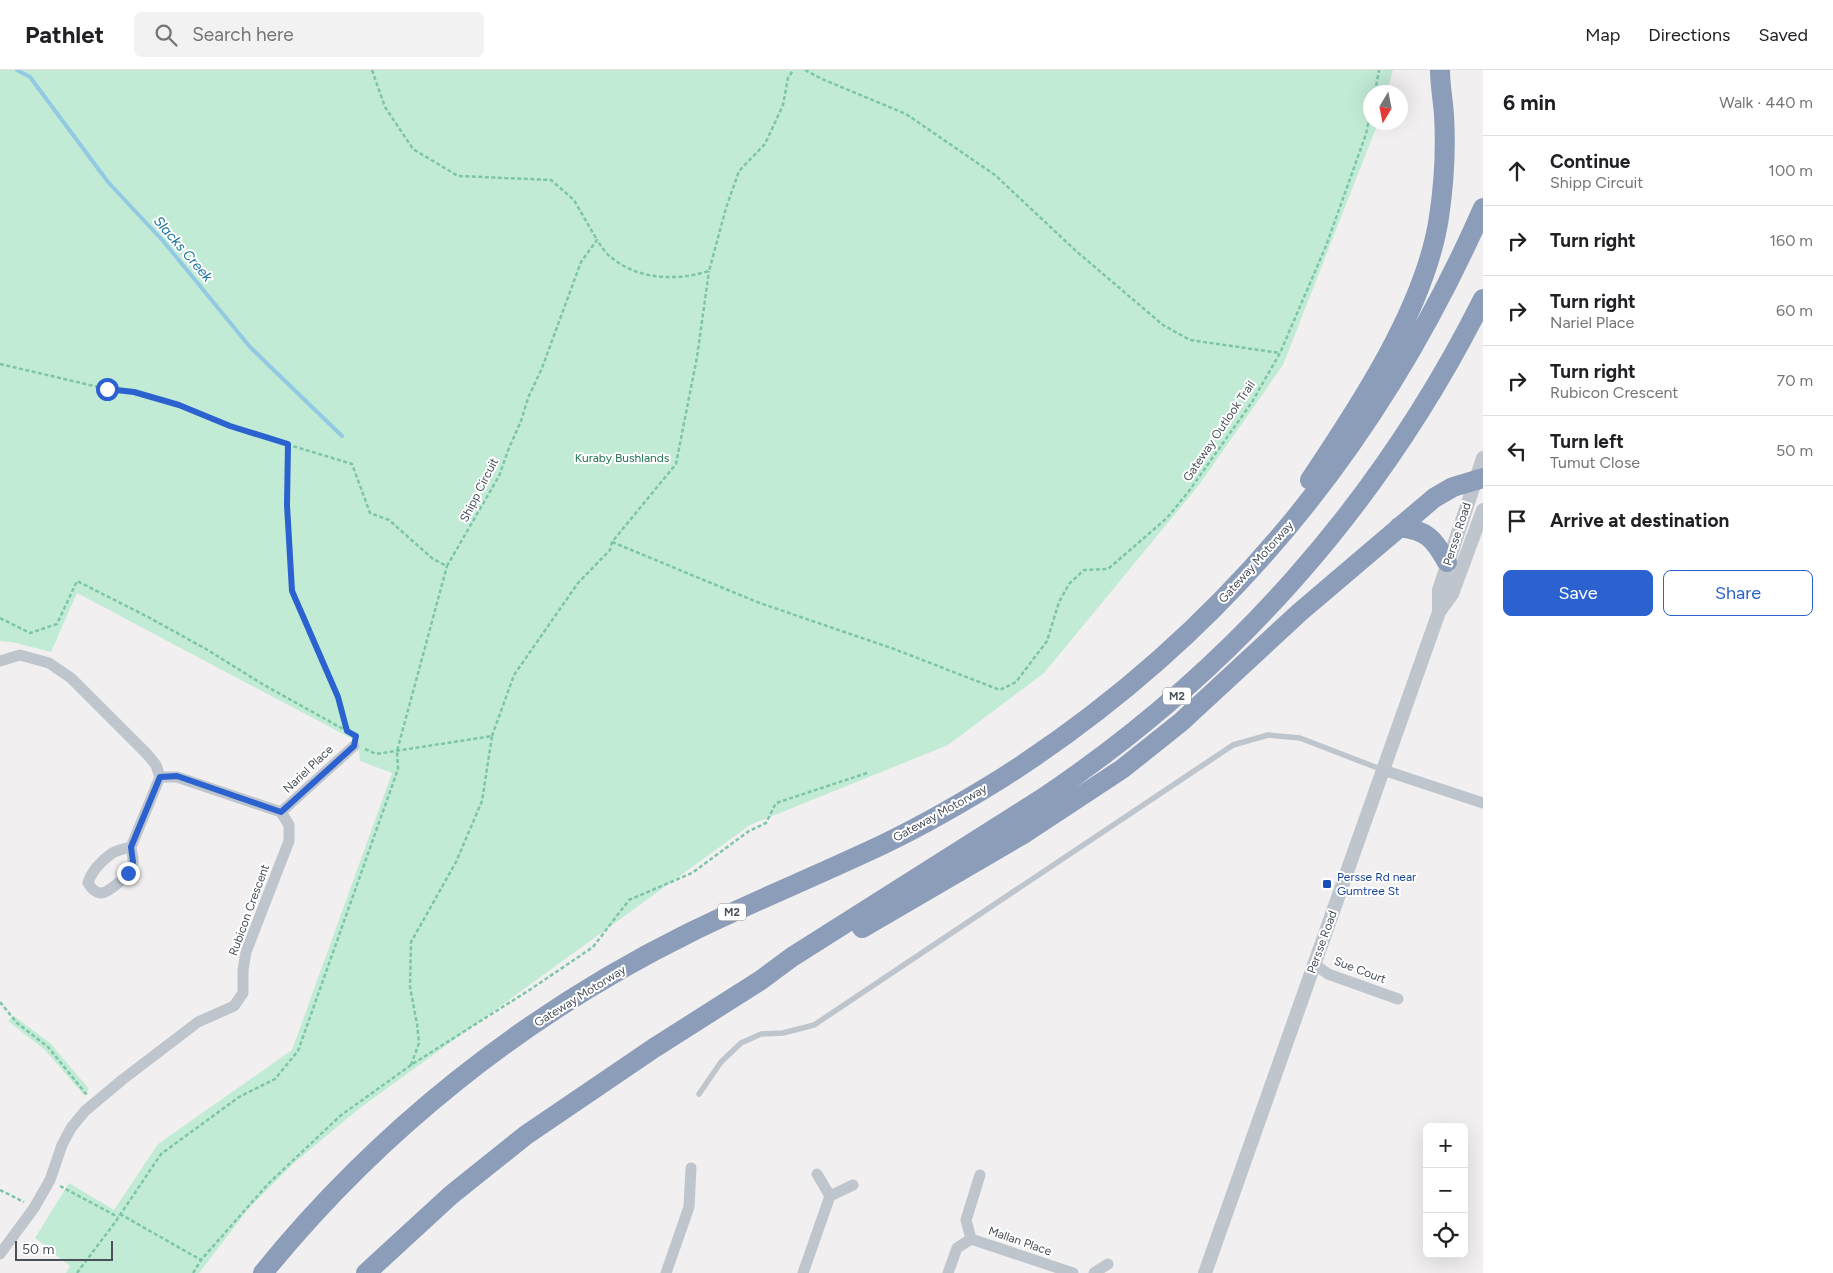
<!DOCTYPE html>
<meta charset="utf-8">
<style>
body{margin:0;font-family:Figtree,sans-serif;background:#f2f2f2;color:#202124}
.controls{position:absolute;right:15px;bottom:15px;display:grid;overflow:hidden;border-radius:8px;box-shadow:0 5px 20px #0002}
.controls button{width:45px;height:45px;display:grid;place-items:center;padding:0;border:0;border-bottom:1px solid #e0e0e0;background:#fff;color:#202124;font:25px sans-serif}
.compass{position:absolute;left:1363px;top:15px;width:45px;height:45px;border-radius:50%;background:#fff;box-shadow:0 5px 20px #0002;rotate:190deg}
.scale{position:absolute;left:15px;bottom:12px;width:98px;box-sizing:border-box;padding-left:5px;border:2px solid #49505a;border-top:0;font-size:14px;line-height:18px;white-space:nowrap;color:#49505a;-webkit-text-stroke:4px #fff;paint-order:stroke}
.stop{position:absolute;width:15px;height:15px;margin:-11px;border:4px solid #2b62cf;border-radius:50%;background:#fff}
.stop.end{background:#2b62cf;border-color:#fff;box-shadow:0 1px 5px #0008}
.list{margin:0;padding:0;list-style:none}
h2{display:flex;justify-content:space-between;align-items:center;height:65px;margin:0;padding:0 20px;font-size:21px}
h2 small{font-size:16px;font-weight:400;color:#757577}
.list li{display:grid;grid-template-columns:32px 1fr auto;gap:15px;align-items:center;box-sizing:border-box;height:70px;padding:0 20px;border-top:1px solid #e0e0e0}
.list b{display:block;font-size:19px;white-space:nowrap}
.list p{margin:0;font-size:16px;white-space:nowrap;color:#757577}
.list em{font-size:16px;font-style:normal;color:#757577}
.actions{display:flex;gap:10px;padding:15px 20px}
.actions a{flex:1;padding:11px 0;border:1px solid #2b62cf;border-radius:8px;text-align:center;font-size:18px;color:#2b62cf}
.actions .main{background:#2b62cf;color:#fff}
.icon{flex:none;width:28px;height:28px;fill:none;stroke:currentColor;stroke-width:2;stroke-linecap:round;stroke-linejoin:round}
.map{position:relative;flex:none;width:1483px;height:1203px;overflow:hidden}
header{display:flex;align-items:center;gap:30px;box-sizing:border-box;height:70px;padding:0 25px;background:#fff;border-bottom:1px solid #e0e0e0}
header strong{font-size:24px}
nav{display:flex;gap:28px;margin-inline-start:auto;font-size:18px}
.search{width:350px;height:45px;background:#f2f2f2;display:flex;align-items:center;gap:12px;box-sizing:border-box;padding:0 18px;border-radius:8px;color:#757577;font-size:19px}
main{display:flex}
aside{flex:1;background:#fff}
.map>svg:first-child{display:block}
</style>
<header>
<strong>Pathlet</strong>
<div class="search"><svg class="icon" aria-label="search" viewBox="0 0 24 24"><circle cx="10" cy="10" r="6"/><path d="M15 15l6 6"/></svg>Search here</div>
<nav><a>Map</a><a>Directions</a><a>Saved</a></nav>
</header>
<main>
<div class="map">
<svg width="1483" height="1203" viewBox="0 0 1483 1203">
<rect width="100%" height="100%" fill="#f1efef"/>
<path fill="#c2ebd6" d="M0 0H1393L1387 22H1370V52L1378 53 1283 295 1199 415 1044 603 948 675 750 755 360 1038 295 1092 249 1138 199 1203H66L70 1196 35 1168 69 1113 114 1140 158 1074 292 980 392 703 360 691 358 672 77 523 51 582 12 572 0 571Z
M14 946 51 974 89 1019 84 1025 45 980 8 951Z"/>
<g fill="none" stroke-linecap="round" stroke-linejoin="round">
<path stroke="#93cae3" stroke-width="4" d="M17 0 30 7 108 112 164 172 250 277 342 366"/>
<path stroke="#7dc5a9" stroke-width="2.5" stroke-dasharray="4 2.5" stroke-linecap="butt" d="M372 0 385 37 413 79 458 106 551 110 574 130 597 170
M805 0 822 9 906 44 995 105 1076 181 1163 255 1190 270 1280 283
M1375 22 1379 0
M0 294 107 319 133 322 179 335 263 367 352 394 370 443 389 450 433 489 447 496 499 406 509 378 521 351 528 328 542 298 581 192 597 170C601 176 606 184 612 188 639 210 677 211 709 201L726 138 739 101 765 74 783 35 788 8 793 0
M289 374 287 435 292 521 338 627 347 661
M612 472 757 532 894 579 1000 620 1016 612 1047 571 1059 532 1069 514 1084 500 1108 499 1167 448 1189 421 1252 332 1280 283 1326 176 1366 64 1370 44
M0 548 30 563 57 554 77 511 148 547 206 579 264 615 354 665
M492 666 514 605 578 513 610 480 612 472 676 394 697 287 709 201
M365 679 376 684 492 666 482 731 456 792 411 872 410 917 417 954 419 973 411 995
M0 932 17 953 48 977 87 1025
M60 1116 118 1147
M0 1120 24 1132
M120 1144 201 1190
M77 1203 116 1151 161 1084 239 1027 275 1009 298 981 398 699 397 681 447 496
M193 1203 201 1190 268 1114 340 1046 411 995 531 919 593 877 629 830 692 803 749 761 766 753 776 733 867 703"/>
<path stroke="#bfc5cc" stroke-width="5.5" d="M699 1024 721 992 741 973 761 964 783 963 814 955 1233 675 1268 665 1300 668 1383 700"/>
<path stroke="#bfc5cc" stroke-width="11" d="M0 591 20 585 49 593 71 608 147 684 156 695 160 707H177L281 742 289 755V771L246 882 243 900V923L234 936 198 952 122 1010 85 1041 71 1058 62 1075 50 1110 34 1138 0 1184
M1383 700 1483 733
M281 742 354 676
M131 777C131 782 134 788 133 793 132 802 109 824 100 823 94 822 91 818 88 813 91 802 101 791 111 784 116 780 125 779 131 777Z
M131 777 160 707
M1314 894 1328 904 1398 929
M817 1104 830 1126 853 1115
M971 1169 966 1150 980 1105
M666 1203 689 1137 691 1098
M803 1203 830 1126
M948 1203 957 1178 971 1169 1073 1203
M1094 1203 1108 1194"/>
<path stroke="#bfc5cc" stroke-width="14" d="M1439 542V520L1483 388
M1205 1203 1439 542 1452 524 1483 440"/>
<path stroke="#8b9db9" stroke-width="20" d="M1310 410C1359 337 1426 236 1439 147 1444 114 1446 79 1444 45 1443 30 1440 15 1440 0
M1399 457C1427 460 1434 469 1447 492
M862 858 1025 763 1122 699 1181 652 1300 542 1434 428 1453 417 1483 408
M263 1203C378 1061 525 944 689 863 754 831 821 804 886 773 925 754 965 731 1002 708 1220 569 1379 375 1483 138
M366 1203 451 1125 526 1065 654 978 761 910 792 887 1043 728C1232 601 1381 433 1483 229"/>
</g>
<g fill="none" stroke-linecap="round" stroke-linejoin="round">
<path stroke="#2b62cf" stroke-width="6" d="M107 319 134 322 179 335 230 356 288 374 287 435 292 521 338 627 347 661 356 666 354 676 281 742 177 706 160 707 131 777 133 792 128 803"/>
</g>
<rect fill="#1a4fb4" stroke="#fff" stroke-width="2" x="1322" y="809" width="10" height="10" rx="2.5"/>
<g text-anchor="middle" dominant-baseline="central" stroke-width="4" stroke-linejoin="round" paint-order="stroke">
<g fill="#fff" stroke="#80848c" stroke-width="1">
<rect x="1163" y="617.5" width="28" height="17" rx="4"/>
<rect x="718" y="833.5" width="28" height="17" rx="4"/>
</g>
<g font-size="11" font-weight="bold" fill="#49505a">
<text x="1177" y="626">M2</text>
<text x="732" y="842">M2</text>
</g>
<g font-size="12" fill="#49505a" stroke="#fff">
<text transform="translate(1219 361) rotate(-56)">Gateway Outlook Trail</text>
<text transform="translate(479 420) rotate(-63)">Shipp Circuit</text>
<text transform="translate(1457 464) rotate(-72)">Persse Road</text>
<text transform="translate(1256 492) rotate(-48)">Gateway Motorway</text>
<text transform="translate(308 699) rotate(-43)">Nariel Place</text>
<text transform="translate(940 743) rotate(-29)">Gateway Motorway</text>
<text transform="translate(249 840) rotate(-70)">Rubicon Crescent</text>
<text transform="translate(1322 872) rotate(-70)">Persse Road</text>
<text transform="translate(1360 900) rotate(21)">Sue Court</text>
<text transform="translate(580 926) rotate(-32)">Gateway Motorway</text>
<text transform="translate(1020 1171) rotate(19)">Mallan Place</text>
</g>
<g font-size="12" fill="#207553" stroke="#fff">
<text x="622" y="388">Kuraby Bushlands</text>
</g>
<g font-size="12" fill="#164399" stroke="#fff" text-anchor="start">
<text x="1337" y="807">Persse Rd near<tspan x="1337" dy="14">Gumtree St</tspan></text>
</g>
<g font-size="14" font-style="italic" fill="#1a739c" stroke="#fff">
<text transform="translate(183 179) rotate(49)">Slacks Creek</text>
</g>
</g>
</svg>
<div class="controls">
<button>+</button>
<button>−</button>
<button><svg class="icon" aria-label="locate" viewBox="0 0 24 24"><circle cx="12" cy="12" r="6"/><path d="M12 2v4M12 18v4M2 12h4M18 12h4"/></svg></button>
</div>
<svg class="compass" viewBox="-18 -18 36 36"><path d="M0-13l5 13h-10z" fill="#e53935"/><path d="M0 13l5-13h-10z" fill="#757577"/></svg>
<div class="scale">50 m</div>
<div class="stop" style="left:107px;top:319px"></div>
<div class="stop end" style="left:128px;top:803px"></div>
</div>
<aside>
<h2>6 min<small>Walk · 440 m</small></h2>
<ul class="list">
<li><svg class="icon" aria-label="ahead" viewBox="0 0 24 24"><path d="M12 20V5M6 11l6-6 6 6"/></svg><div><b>Continue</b><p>Shipp Circuit</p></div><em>100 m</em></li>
<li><svg class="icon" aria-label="right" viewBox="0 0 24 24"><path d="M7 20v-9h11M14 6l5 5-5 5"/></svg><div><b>Turn right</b></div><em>160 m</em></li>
<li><svg class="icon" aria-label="right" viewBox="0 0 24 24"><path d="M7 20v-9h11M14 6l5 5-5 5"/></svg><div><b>Turn right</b><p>Nariel Place</p></div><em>60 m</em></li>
<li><svg class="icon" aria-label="right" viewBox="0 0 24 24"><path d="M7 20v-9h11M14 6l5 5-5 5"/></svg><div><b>Turn right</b><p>Rubicon Crescent</p></div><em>70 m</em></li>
<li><svg class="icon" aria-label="left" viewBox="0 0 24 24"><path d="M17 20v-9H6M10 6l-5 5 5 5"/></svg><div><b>Turn left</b><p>Tumut Close</p></div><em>50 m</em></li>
<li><svg class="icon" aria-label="arrive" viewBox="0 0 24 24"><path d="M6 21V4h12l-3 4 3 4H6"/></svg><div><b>Arrive at destination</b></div></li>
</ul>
<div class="actions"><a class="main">Save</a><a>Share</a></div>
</aside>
</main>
